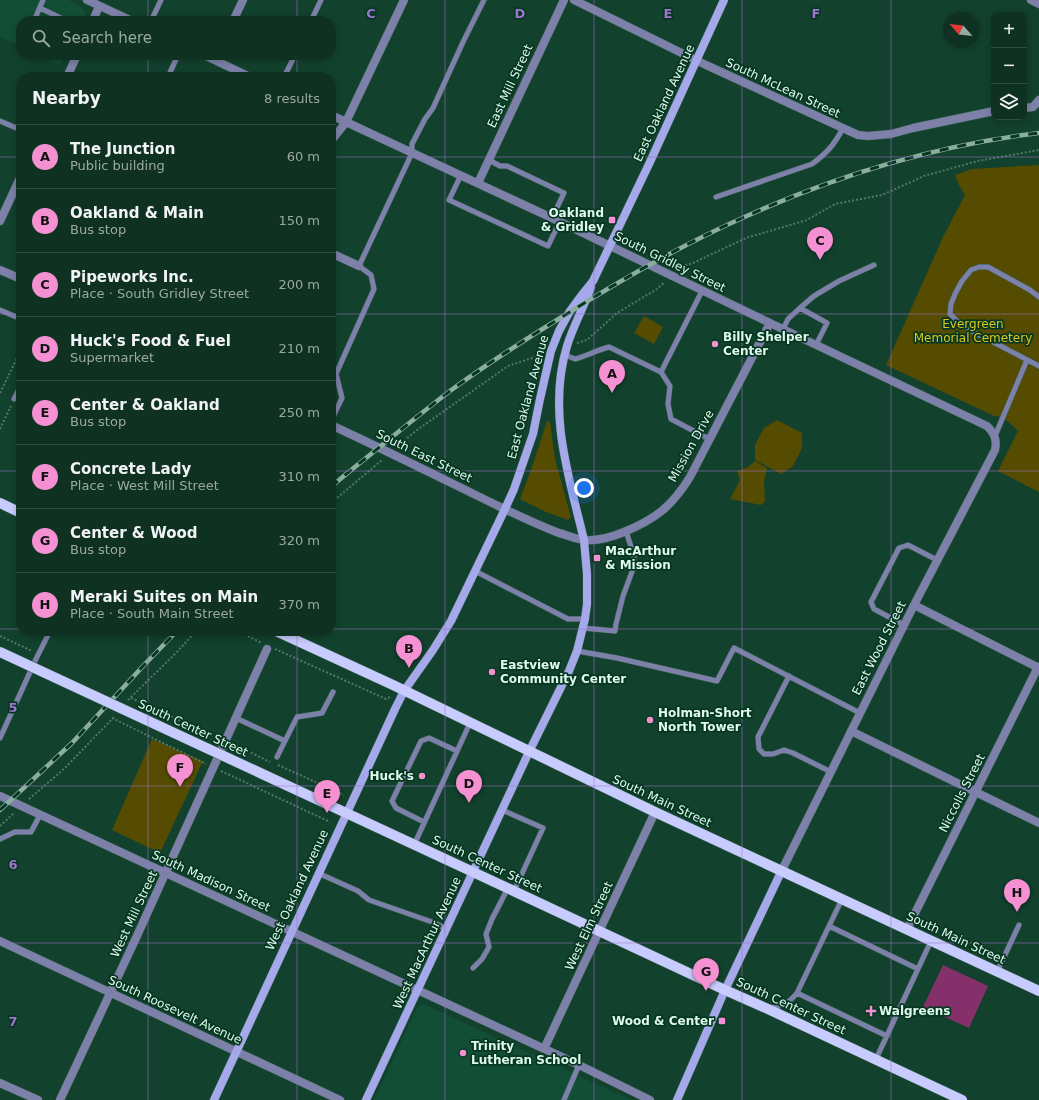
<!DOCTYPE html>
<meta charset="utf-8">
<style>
body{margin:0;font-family:"DejaVu Sans",sans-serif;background:#1c3d2f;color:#f1f3f6}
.controls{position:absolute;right:12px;top:12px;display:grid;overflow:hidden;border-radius:8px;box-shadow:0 2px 6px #0003}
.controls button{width:36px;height:36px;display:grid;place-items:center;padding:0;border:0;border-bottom:1px solid #2e4c40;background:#0e3122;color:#f1f3f6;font:20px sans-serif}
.compass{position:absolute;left:943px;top:12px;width:36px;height:36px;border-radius:50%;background:#0e3122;box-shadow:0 2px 6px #0003;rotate:297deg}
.you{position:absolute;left:584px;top:488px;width:14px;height:14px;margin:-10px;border:3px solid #fff;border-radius:50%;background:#1a73e8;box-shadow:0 0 0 6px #1a73e833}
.badge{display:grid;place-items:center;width:26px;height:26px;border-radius:50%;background:#f591d2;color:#111;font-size:13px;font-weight:700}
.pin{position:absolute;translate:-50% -33px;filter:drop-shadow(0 1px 2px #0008)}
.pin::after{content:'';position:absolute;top:21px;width:14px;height:12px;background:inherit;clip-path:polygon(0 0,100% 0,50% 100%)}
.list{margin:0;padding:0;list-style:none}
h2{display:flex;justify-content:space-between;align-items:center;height:52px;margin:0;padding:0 16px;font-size:17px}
h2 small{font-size:13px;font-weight:400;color:#9ba9a5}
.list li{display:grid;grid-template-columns:26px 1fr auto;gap:12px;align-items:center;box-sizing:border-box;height:64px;padding:0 16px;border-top:1px solid #2e4c40}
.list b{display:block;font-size:15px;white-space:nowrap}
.list p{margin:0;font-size:13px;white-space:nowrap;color:#9ba9a5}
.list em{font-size:13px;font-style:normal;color:#9ba9a5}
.icon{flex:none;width:22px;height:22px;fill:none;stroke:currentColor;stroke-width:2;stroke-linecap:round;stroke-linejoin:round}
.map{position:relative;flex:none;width:1039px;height:1100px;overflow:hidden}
.search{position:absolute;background:#0e3122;box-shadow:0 2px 6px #0003;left:16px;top:16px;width:320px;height:44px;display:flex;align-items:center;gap:10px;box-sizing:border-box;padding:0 14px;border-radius:16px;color:#9ba9a5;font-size:15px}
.panel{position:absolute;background:#0e3122;box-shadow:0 2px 6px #0003;left:16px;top:72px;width:320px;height:564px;border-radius:16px}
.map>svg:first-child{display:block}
</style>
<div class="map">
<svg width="1039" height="1100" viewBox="0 0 1039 1100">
<rect width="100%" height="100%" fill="#12412d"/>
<path fill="#124d35" d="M0 0H68L77 4 83 9 86 13 82 21H21V47L0 37Z
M38 55H65L60 65Z
M424 1004 631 1100H374L417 1007 421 1005Z"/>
<path fill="#554c02" d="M1039 165V492L998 471 1018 431C1011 424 1004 416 994 416L886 365 943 237 965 195 959 185 955 175 972 169Z
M644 316 663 327 654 344 634 333Z
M777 420 802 433V448L793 466 781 474 755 460V445L764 428Z
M547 421 550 422 555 459 570 514 571 517 568 520 546 512 520 499 533 464Z
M755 461 767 468 764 481 765 501 761 505 730 499 740 480 737 471 748 467Z
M152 739 203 761 160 853 112 830Z"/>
<path fill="#85306b" d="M943 965 988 986 969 1028 923 1007Z"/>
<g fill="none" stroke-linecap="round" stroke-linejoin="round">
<defs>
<path id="lane" d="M40 8 67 21
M34 21 43 0
M151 21 161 0
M311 21 321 0
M168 77 178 55
M284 77 295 55
M0 121 21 130
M489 160 500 166H507L564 193 552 218
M461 175 449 200 548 246 560 221
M716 197 812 164C827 153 834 145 843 128
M702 291 661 372 670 386 668 404 671 419 709 439
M1039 297 1030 290 988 267H979L971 270 962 281 955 294 951 304 950 314 957 321 970 330 1039 366
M800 308 814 296 839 281 874 265
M0 310 21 319
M783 329 788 319 800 308 827 323 816 345
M565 355 575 359C587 356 597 350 609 347L661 372
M14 399 21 385
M331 421 342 398 336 374 374 289 371 275 359 266 412 153V144L425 119 433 108 463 42 484 0
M995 436 1027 360
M20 532 21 530
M475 571 568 619H585
M904 625 874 609 871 602 899 548 908 545 937 560
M583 628 615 631 616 624 623 596 633 569 634 556 626 531
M577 651 617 658 717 681 734 648 860 713
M789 676 758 737 759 749 764 754H773L784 750 793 753 831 772
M236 718 285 741 297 717 322 713 333 692
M0 738 36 659 50 631
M277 757 285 741
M502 810 543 828 514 891
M424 822 396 808 392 801 421 741 429 738 457 751
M0 839 15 832H31L40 815
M414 845 470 723
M318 873 358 891 369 900 435 923 446 929
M829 926 918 969
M473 968 482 959 489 947 486 934 492 919 508 888
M997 972 1019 925
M797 993 887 1036
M771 1008C783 1006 789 1003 797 993L842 899
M876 1059 931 941
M564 1100 579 1065"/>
<path id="street" d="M87 0 132 21
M574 0 706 65 858 135 868 136 891 134 913 128 994 111
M1031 0 1039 4
M93 21 99 6
M233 21 243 0
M204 55 250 77
M67 77 77 55
M1024 108 1033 107 1039 100
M331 115 552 218 770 323 987 426C995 434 997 440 995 450L914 605 782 870
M331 141 346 122 404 0
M478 183 564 0
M0 221 21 176
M331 253 359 266
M0 270 21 279
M331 425C385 450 437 476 490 502 513 513 535 524 559 533 567 535 577 540 585 540 598 541 612 537 624 532 656 519 672 506 690 477L770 323
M914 605 1039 668
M851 731 1039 823
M0 796 579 1065 650 1100
M907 929 1038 667
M0 941 340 1100
M544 1049 655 812
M0 1083 38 1100
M60 1100 136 938 267 649"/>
<path id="secondary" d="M214 1100 395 709 404 691 433 650 451 621 505 509 514 489 533 434 540 399 551 351 559 331 570 311 581 296 593 281 650 162 724 0
M366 1100 529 752 569 671 577 651 585 619 587 604V574L584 540C569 477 547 412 567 346 573 326 584 307 591 287
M677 1100 725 990 782 870"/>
<path id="primary" d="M0 503 21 513
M276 631 393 685 655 812 1039 991
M329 805 473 872 725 990 768 1009 962 1100"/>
</defs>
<use href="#lane" stroke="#335e4b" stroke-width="6"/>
<use href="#street" stroke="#335e4b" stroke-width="9"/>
<use href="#secondary" stroke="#335e4b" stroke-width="9"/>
<use href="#primary" stroke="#335e4b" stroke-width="11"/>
<path stroke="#507967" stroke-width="2" stroke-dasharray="2 2" stroke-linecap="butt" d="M679 270 683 266 693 263 746 238 807 220 835 204 882 195 924 176 978 161 1039 150
M577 343 587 340 617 313 657 289 665 282
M0 393 21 350
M0 429 11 406
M398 446 417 430 508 366 541 355
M331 503 382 460
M237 631 262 643
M0 636 32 651
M275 649 386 699 390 697
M131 698 218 738
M128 700 176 653 196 631
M112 718 206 764
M233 744 270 762
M278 765 344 795
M221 771 330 822
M29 799 64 769 115 716
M0 826 14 813"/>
<use href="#lane" stroke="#7d80a8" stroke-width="5"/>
<use href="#street" stroke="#7d80a8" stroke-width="8"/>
<use href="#secondary" stroke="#a5a8e9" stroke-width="8"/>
<use href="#primary" stroke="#c8cbfd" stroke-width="10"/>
<defs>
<path id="rail" d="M331 487C349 471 369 456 387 441 408 424 429 407 450 391 487 364 526 339 565 315 624 278 685 243 749 215 841 174 939 145 1039 133
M0 810 72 743 145 664 177 631"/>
</defs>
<use href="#rail" stroke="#8cae9e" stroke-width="4.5"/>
<use href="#rail" stroke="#053723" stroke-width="3" stroke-dasharray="9" stroke-linecap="butt"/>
<defs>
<path id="primary-bridge" d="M0 652 329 805"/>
</defs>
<use href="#primary-bridge" stroke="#335e4b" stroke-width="11" stroke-linecap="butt"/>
<use href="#primary-bridge" stroke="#c8cbfd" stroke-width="10"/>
</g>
<path fill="none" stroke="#9e74ce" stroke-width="1" stroke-opacity="0.55" d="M148 0V21M297 0V21M445 0V1100M594 0V1100M742 0V1100M891 0V1100M148 55V77M297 55V77M0 157H21M331 157H1039M0 314H21M331 314H1039M0 471H21M331 471H1039M0 629H21M331 629H1039M148 631V1100M297 631V1100M0 786H1039M0 943H1039"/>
<g fill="#f591d2" stroke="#053723" stroke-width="1.5">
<rect x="608" y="216" width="8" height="8" rx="2"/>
<circle cx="715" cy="344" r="4"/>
<rect x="593" y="554" width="8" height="8" rx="2"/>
<circle cx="492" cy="672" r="4"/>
<circle cx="650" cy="720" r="4"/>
<circle cx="422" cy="776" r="4"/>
<path d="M869 1005h4v4h4v4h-4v4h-4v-4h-4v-4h4z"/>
<rect x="718" y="1017" width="8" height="8" rx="2"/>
<circle cx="463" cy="1053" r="4"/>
</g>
<g text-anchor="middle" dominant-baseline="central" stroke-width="3.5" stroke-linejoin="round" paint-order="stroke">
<g font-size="12" fill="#e0f9eb" stroke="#053723">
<text transform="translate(510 86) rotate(-65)">East Mill Street</text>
<text transform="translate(783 88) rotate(25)">South McLean Street</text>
<text transform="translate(664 103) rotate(-65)">East Oakland Avenue</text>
<text transform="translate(670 262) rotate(26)">South Gridley Street</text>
<text transform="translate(528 397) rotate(-75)">East Oakland Avenue</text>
<text transform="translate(691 446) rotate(-61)">Mission Drive</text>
<text transform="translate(424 456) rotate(26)">South East Street</text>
<text transform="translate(879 648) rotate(-63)">East Wood Street</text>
<text transform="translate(193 728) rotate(25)">South Center Street</text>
<text transform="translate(962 793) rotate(-63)">Niccolls Street</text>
<text transform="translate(662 801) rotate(25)">South Main Street</text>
<text transform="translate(487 864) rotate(25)">South Center Street</text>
<text transform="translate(211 881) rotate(25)">South Madison Street</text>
<text transform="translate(297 890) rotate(-65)">West Oakland Avenue</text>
<text transform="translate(134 914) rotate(-65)">West Mill Street</text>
<text transform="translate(589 926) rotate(-65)">West Elm Street</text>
<text transform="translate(956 938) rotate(25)">South Main Street</text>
<text transform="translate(427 943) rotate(-65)">West MacArthur Avenue</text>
<text transform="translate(791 1006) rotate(25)">South Center Street</text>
<text transform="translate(175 1010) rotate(25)">South Roosevelt Avenue</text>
</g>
<g font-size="12" font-weight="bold" fill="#e0f9eb" stroke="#053723" text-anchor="start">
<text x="604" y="213" text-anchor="end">Oakland<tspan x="604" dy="14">&amp; Gridley</tspan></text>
<text x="723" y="337">Billy Shelper<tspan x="723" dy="14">Center</tspan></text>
<text x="605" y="551">MacArthur<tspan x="605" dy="14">&amp; Mission</tspan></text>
<text x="500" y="665">Eastview<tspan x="500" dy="14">Community Center</tspan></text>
<text x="658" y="713">Holman-Short<tspan x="658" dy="14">North Tower</tspan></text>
<text x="414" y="776" text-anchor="end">Huck's</text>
<text x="879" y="1011">Walgreens</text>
<text x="714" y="1021" text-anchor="end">Wood &amp; Center</text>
<text x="471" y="1046">Trinity<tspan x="471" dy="14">Lutheran School</tspan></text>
</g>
<g font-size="12" fill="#dbc71e" stroke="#053723">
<text x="973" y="324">Evergreen<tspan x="973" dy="14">Memorial Cemetery</tspan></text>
</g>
</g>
<g font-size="13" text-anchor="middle" font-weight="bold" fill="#9e74ce" stroke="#053723" stroke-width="3.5" stroke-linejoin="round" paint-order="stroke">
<text x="371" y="18">C</text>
<text x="520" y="18">D</text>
<text x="668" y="18">E</text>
<text x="816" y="18">F</text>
<text x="13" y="712">5</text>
<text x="13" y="869">6</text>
<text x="13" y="1026">7</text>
</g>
</svg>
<div class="controls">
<button>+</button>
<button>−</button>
<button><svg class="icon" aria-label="layers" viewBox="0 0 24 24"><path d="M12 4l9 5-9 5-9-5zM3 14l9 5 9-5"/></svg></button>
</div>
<svg class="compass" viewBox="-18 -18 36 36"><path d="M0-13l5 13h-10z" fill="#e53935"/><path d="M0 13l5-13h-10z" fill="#9ba9a5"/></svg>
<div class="you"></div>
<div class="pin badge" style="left:612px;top:393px">A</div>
<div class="pin badge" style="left:409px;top:668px">B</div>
<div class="pin badge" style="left:820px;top:260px">C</div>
<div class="pin badge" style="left:469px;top:803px">D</div>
<div class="pin badge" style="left:327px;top:813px">E</div>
<div class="pin badge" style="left:180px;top:787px">F</div>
<div class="pin badge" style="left:706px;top:991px">G</div>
<div class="pin badge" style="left:1017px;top:912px">H</div>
<div class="search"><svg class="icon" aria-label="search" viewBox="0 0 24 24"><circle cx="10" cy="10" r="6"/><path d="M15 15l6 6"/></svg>Search here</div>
<section class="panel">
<h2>Nearby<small>8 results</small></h2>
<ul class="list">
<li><span class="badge">A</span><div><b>The Junction</b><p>Public building</p></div><em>60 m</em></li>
<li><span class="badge">B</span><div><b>Oakland &amp; Main</b><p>Bus stop</p></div><em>150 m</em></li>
<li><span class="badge">C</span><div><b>Pipeworks Inc.</b><p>Place · South Gridley Street</p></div><em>200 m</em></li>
<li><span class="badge">D</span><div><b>Huck's Food &amp; Fuel</b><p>Supermarket</p></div><em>210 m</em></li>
<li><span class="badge">E</span><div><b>Center &amp; Oakland</b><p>Bus stop</p></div><em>250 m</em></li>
<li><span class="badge">F</span><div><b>Concrete Lady</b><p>Place · West Mill Street</p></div><em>310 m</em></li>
<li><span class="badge">G</span><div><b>Center &amp; Wood</b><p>Bus stop</p></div><em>320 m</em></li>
<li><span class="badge">H</span><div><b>Meraki Suites on Main</b><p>Place · South Main Street</p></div><em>370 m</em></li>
</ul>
</section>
</div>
